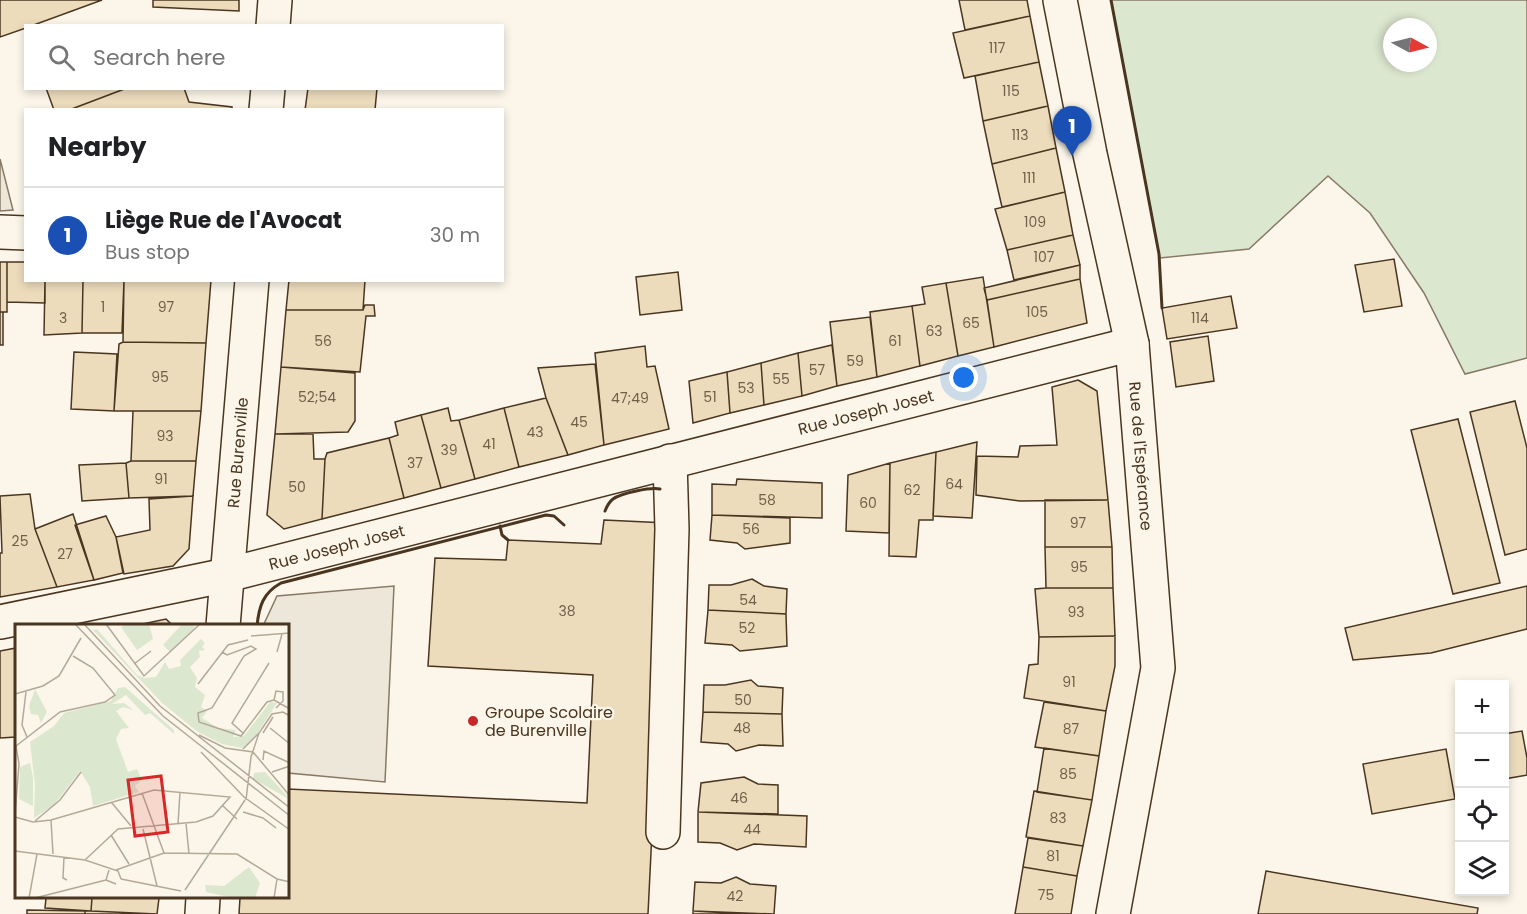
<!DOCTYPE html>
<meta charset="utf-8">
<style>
body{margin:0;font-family:Poppins,sans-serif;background:#f2f2f2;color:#202124}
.controls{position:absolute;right:18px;bottom:18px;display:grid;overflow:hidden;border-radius:0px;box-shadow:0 3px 9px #0003}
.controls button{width:54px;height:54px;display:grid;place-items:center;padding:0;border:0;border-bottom:2px solid #e0e0e0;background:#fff;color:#202124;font:30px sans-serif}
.compass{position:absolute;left:1383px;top:18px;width:54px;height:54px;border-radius:50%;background:#fff;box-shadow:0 3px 9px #0003;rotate:97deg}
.you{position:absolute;left:964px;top:378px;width:21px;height:21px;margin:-15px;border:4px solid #fff;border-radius:50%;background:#1a73e8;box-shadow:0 0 0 9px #1a73e833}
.badge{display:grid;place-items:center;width:39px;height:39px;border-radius:50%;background:#c62828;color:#fff;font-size:20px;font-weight:700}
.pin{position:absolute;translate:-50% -50px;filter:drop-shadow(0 2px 3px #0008)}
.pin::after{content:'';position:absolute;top:32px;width:21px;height:18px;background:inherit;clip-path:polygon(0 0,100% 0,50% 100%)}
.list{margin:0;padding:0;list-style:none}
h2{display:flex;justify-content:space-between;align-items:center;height:78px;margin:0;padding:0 24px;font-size:26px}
h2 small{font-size:20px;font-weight:400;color:#757577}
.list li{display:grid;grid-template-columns:39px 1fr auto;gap:18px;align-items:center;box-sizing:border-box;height:96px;padding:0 24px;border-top:2px solid #e0e0e0}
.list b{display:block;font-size:22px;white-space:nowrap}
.list p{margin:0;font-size:20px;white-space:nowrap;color:#757577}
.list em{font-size:20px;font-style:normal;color:#757577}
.icon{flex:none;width:33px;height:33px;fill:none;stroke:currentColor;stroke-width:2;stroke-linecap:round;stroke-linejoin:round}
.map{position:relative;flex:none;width:1527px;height:914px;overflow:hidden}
.search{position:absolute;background:#fff;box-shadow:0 3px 9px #0003;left:24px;top:24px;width:480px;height:66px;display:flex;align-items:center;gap:15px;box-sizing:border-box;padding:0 21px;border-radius:0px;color:#757577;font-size:22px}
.panel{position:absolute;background:#fff;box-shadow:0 3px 9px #0003;left:24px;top:108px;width:480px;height:174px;border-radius:0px}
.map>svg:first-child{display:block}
</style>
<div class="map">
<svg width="1527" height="914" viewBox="0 0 1527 914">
<rect width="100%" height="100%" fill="#fbf6e9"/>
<path fill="#dce7d0" stroke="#887966" stroke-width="1.5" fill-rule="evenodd" d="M1111 0H1527V358L1465 374 1424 293 1370 213 1328 176 1249 249 1160 258ZM1392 27H1428V63H1392Z"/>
<path fill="#ede7d9" stroke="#887966" stroke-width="1.5" d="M0 159 13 210 0 211Z
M394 586 385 782 288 773V626H263L277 596Z"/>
<path fill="#ecdcbc" stroke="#4a3520" stroke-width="1.5" d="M0 0H102L31 26H26V28L0 37Z
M153 0H239V11L153 7Z
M959 0H1027L1030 16 965 30Z
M1030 16 1039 62 964 78 953 33Z
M1039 62 1048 106 983 121 975 76Z
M46 88H127L69 110H54Z
M127 88H184L189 102 232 107V110H69Z
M308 88H377L375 110H305Z
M1048 106 1056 148 992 164 983 121Z
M1056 148 1065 192 1002 207 992 164Z
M1065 192 1073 235 1007 250 995 209Z
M1073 235 1080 265 1014 280 1007 250Z
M1394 259 1402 306 1364 312 1355 265Z
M0 262H7V312H0Z
M7 262H26V280H45V303L7 302Z
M1080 265V279L987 300 984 288Z
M678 272 682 310 640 315 636 277Z
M983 277 994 347 958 356 946 283Z
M1080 279 1087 323 994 347 987 300Z
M45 280H83L82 333 44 335Z
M83 280H124L122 333H82Z
M124 280H211L206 343 123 342Z
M289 280H365L363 310H286Z
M946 283 958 356 920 366 912 306 925 304 922 287Z
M1231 296 1237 328 1167 339 1162 308Z
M365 305H374L375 316H366L360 372 281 367 286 310H363Z
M912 306 920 366 877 377 870 312Z
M0 312H3V345H0Z
M870 317 877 377 837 386 830 322Z
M1208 336 1214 381 1176 387 1170 342Z
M123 342 206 343 201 411H114L119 344Z
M832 345 837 386 802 396 798 353Z
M645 346 647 367 655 366 669 429 604 445 595 353Z
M74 352 117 354 114 411 71 409Z
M798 353 802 396 764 405 761 363Z
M761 363 764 405 730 413 727 372Z
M595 364 604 445 568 455 546 398 538 368Z
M281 367 355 373V421L348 432 275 434Z
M727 372 730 413 693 423 689 381Z
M1078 380 1097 391 1108 500 1020 501 976 495 977 456 1018 457 1020 446 1057 445 1052 387Z
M546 398 568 455 519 467 504 408Z
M1515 401 1527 448V549L1505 555 1470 412Z
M448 408 451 421 459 420 475 479 441 488 421 415Z
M504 408 519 467 475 479 459 420Z
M133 411H201L196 461H131Z
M421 415 441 488 404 498 389 438 398 435 395 422Z
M1458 419 1500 583 1453 594 1411 430Z
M275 434H313L314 459H325L322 519 284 529 267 515Z
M389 438 404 498 322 519 325 459 327 453Z
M977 442 972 518 933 516 936 452Z
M936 452 933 520H919L916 557 889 556 890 463Z
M131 461H196L193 496 129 498 126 463Z
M126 463 129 498 82 501 79 465Z
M890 463 889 533 846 531 848 475Z
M737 479 822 483V518L712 515V484L736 485Z
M30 494 35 529 57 587 0 597V553H2L0 496Z
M193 496 189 549 173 566 124 574 116 537 150 530 149 499Z
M1045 500H1108L1112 547H1045Z
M73 514 94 580 57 587 35 529Z
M712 515 790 518V543L745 549 737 543 710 540Z
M106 516 116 537 123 573 94 580 75 525Z
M604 520 667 523 648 914H239L240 898H288V789L587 803 593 675 428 666 435 558 506 560 508 540 601 544Z
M1045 547H1112L1113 588H1046Z
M752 579 764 586 787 589 786 614 708 610 709 585H731Z
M1527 586V629L1431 653 1353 660 1345 628Z
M1046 588H1113L1115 636 1039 637 1035 589Z
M708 610 786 614 787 646 740 651 732 645 705 643Z
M166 619 173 626H133Z
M1115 636V666L1106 711 1024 698 1029 665 1038 664 1039 637Z
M16 648V737L0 738V651Z
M751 680 758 686 783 688 782 714 703 712 704 685H725Z
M1044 702 1106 711 1099 756 1035 747Z
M703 712 782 714 783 746 759 745 736 751 728 744 701 742Z
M1522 731 1527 758V775L1504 779V734Z
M1044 748 1099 756 1092 800 1037 792Z
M1446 749 1455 799 1372 814 1363 764Z
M744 777 758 784 778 785V814L698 812 701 783Z
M1034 791 1092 800 1083 846 1026 837Z
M698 812 807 816 806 847 754 844 737 850 720 843 698 842Z
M1028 838 1083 846 1077 876 1023 867Z
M1023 867 1077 876 1071 914H1015Z
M1266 871 1478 908 1477 914H1258Z
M736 877 750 884 776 886 774 914 693 911 695 882 721 883Z
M46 898H92L91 911 45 908Z
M92 898H159L157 914 91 911Z
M27 910 85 911V914H27Z
M85 911H91L157 914H85Z
M693 911 747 914H693Z"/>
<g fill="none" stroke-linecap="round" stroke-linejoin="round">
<defs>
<g id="minor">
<path id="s1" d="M1060 0 1090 154 1132 344 1158 668 1113 914"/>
<path d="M273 26 275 0"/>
<path d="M266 110 268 88"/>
<path d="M0 232 26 233"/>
<path id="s2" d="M0 622 227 575 1132 344"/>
<path id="s3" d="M223 626 252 280"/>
<path d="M663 832 672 529 670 461"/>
<path d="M202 914 203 898"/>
</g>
</defs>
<use href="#minor" stroke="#4a3520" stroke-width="36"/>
<use href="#minor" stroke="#fbf6e9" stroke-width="33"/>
<path stroke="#4a3520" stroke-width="3" d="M1111 0 1159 254 1162 308
M605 511C607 506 609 502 613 499 621 493 651 487 660 489
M500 526 502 535 508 540
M257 626C259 606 263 593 281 583L546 515 554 516 564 525"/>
</g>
<circle fill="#c62828" stroke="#fbf6e9" stroke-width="2" cx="473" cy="721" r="6"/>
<g text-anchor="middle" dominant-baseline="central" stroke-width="4.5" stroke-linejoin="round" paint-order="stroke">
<g font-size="14" fill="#725f47">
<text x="997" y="48">117</text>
<text x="1011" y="91">115</text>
<text x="1020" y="135">113</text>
<text x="1029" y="178">111</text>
<text x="1035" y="222">109</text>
<text x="1044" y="257">107</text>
<text x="103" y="307">1</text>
<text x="166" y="307">97</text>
<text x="1037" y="312">105</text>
<text x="63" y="318">3</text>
<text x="1200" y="318">114</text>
<text x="971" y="323">65</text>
<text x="934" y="331">63</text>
<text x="323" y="341">56</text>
<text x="895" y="341">61</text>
<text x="855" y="361">59</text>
<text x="817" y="370">57</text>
<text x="160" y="377">95</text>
<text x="781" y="379">55</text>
<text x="746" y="388">53</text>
<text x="317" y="397">52;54</text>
<text x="710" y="397">51</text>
<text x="630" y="398">47;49</text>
<text x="579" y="422">45</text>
<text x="535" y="432">43</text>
<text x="165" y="436">93</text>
<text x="489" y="444">41</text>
<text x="449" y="450">39</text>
<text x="415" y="463">37</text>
<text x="161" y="479">91</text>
<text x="954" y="484">64</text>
<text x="297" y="487">50</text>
<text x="912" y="490">62</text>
<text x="767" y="500">58</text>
<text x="868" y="503">60</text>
<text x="1078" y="523">97</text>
<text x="751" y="529">56</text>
<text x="20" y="541">25</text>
<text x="65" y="554">27</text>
<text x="1079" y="567">95</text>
<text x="748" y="600">54</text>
<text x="567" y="611">38</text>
<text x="1076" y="612">93</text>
<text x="747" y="628">52</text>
<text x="1069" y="682">91</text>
<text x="743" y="700">50</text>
<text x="742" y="728">48</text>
<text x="1071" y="729">87</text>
<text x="1068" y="774">85</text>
<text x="739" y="798">46</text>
<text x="1058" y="818">83</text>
<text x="752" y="829">44</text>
<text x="1053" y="856">81</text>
<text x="1046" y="895">75</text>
<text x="735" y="896">42</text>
</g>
<g font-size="16" fill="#4a3520" stroke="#fbf6e9">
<text stroke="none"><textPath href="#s2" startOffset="891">Rue Joseph Joset</textPath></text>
<text stroke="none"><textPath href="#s3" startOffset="174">Rue Burenville</textPath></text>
<text stroke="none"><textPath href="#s1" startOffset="464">Rue de l'Espérance</textPath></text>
<text stroke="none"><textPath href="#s2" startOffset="345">Rue Joseph Joset</textPath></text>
</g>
<g font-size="16" fill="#4a3520" stroke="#fbf6e9" text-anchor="start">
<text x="485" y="712">Groupe Scolaire<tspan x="485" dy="18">de Burenville</tspan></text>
</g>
</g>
<g transform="translate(15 624)">
<rect width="274" height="274" fill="#fbf6e9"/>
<path d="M110 0H134L138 15 122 26 106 3ZM167 0H180L179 5 155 28 148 21ZM82 5 122 51 129 54 141 53 150 38 154 45 166 42 165 36 186 15 190 19 187 23 190 26 184 27 185 33 175 43 182 54 180 63 190 71 186 83 192 87 187 94 203 104 221 106 218 113 229 112 255 78 262 79 238 116 227 124 207 120 183 108 147 79 78 6ZM110 63 159 106V110L135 89 130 91 111 71 97 80 109 79 118 86 108 83 101 87 114 104 106 105 101 115 113 148 122 145 127 156 120 162 124 168 78 182 75 163 65 147 39 181 19 194 20 160 15 118 39 102 49 89 96 77 103 64ZM20 65 32 88 26 99 23 91 16 90 14 82ZM15 139 18 153V182L4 175 5 143ZM250 148 274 174V175L238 155 239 149ZM234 243 245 259 240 274H218L191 268 190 261 209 262Z" fill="#dce7d0"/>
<path fill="none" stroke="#b4a999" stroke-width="1.5" d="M60 0 148 92 275 192M69 0 145 82 275 184M91 0 129 52 185 0M236 12 275 9M207 28 212 31 236 22 241 25 229 32 197 84 183 89 184 98 226 112 252 78 259 76M262 28 267 10M119 40 136 27M183 60 213 21 233 16M11 68 7 101 12 113M0 70 28 62 44 52 66 14M259 76 261 67 268 68V77L261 84M259 76 275 85M255 104 275 120M248 109 258 93M229 110 217 99 254 39M184 111 210 124 238 128 275 172M1 122 45 88 90 78 100 71 78 44 58 32M228 125 244 109M186 128 229 173 275 206M248 136 249 127 275 139M257 148 275 142M127 169 149 229M231 176 236 133 244 109 257 90 268 88 275 92M97 179 116 202M208 182 222 195M228 188 248 194 261 204M0 191 4 140 1 122M0 193 18 198 36 196 139 166 215 173 198 192 181 198 103 205 70 236M36 196 38 230M20 197 45 176 66 148M171 199 174 230M163 200 165 168M128 205 142 262M96 211 114 240M0 227 70 236 103 247 106 255M49 233 48 254 52 256M94 246 91 256 101 260M101 246 149 229 222 230 262 255 275 258M106 255 166 267M170 266 230 176M14 274 22 230M20 274 91 256M259 274 262 255"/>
<path fill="#d62828" fill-opacity="0.15" stroke="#d62828" stroke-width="3" d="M146 152 153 208 120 212 113 156Z"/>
<rect width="274" height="274" fill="none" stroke="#4a3520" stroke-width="3"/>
</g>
</svg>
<div class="controls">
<button>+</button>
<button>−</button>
<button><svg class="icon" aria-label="locate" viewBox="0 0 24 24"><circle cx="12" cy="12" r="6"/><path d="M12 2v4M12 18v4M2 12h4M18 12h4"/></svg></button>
<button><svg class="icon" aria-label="layers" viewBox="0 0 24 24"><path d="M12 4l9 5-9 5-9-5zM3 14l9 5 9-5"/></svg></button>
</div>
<svg class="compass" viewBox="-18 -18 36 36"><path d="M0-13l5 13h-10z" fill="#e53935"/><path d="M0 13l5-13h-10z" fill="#757577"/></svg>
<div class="you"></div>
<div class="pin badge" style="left:1072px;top:156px;background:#1a4fb4">1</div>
<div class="search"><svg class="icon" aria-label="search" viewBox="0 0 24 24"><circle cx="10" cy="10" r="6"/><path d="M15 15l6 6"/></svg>Search here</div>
<section class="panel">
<h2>Nearby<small></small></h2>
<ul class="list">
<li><span class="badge" style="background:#1a4fb4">1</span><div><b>Liège Rue de l'Avocat</b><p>Bus stop</p></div><em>30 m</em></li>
</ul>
</section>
</div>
